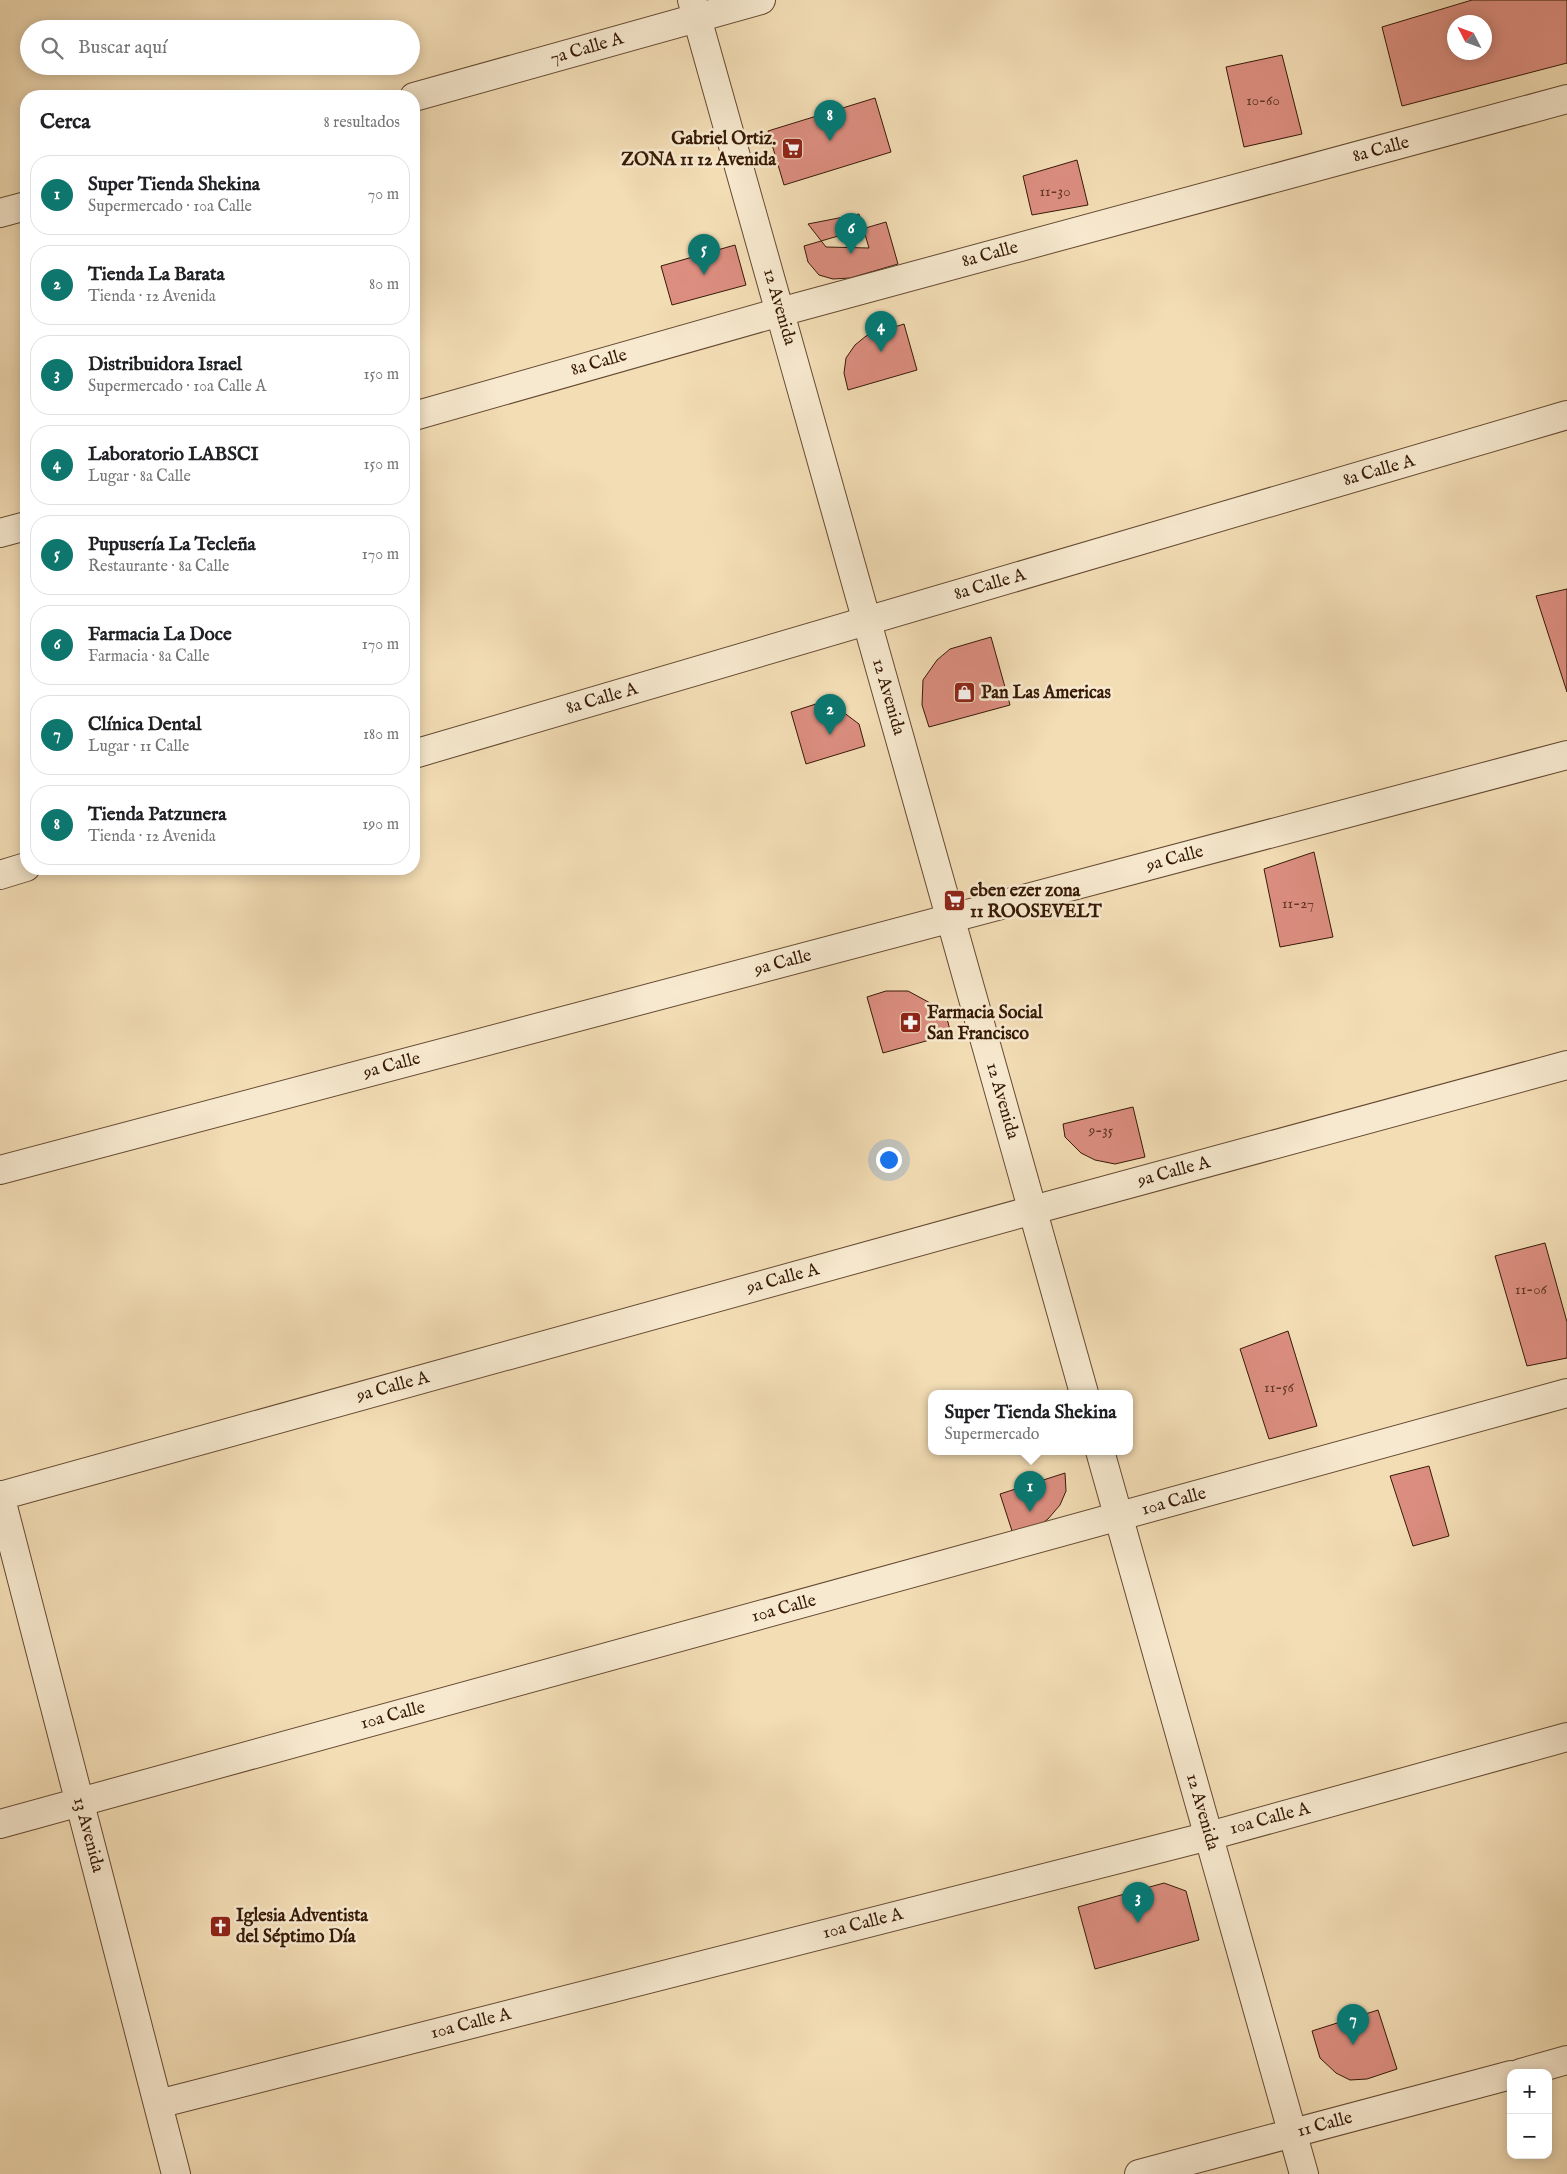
<!DOCTYPE html>
<html lang="es">
<meta charset="utf-8">
<style>
body{margin:0;font-family:"IM FELL English",serif;background:#f2f2f2;color:#202124}
.controls{position:absolute;right:15px;bottom:15px;display:grid;overflow:hidden;border-radius:10px;box-shadow:0 2px 12px #0003}
.controls button{width:45px;height:45px;display:grid;place-items:center;padding:0;border:0;border-bottom:1px solid #e0e0e0;background:#fff;color:#202124;font:25px sans-serif}
.compass{position:absolute;left:1447px;top:15px;width:45px;height:45px;border-radius:50%;background:#fff;box-shadow:0 2px 12px #0003;rotate:312deg}
.you{position:absolute;left:888px;top:1159px;width:18px;height:18px;margin:-12px;border:4px solid #fff;border-radius:50%;background:#1a73e8;box-shadow:0 0 0 8px #1a73e833}
.badge{display:grid;place-items:center;width:32px;height:32px;border-radius:50%;background:#0f766e;color:#fff;font-size:16px;font-weight:700}
.pin{position:absolute;translate:-50% -41px;filter:drop-shadow(0 1px 2px #0008)}
.pin::after{content:'';position:absolute;top:26px;width:18px;height:15px;background:inherit;clip-path:polygon(0 0,100% 0,50% 100%)}
.popup{position:absolute;left:928px;top:1390px;width:205px;height:65px;box-sizing:border-box;display:grid;place-content:center;border-radius:10px;background:#fff;filter:drop-shadow(0 1px 4px #0005);font-size:16px;white-space:nowrap;color:#757577}
.popup b{font-size:19px;color:#202124}
.popup::after{content:'';position:absolute;left:50%;top:100%;margin-left:-10px;border:10px solid transparent;border-top-color:#fff}
.list{margin:0;padding:0;list-style:none}
h2{display:flex;justify-content:space-between;align-items:center;height:65px;margin:0;padding:0 20px;font-size:21px}
h2 small{font-size:16px;font-weight:400;color:#757577}
.list li{display:grid;grid-template-columns:32px 1fr auto;gap:15px;align-items:center;box-sizing:border-box;height:80px;margin:0 10px 10px;padding:0 10px;border:1px solid #e0e0e0;border-radius:20px}
.list b{display:block;font-size:19px;white-space:nowrap}
.list p{margin:0;font-size:16px;white-space:nowrap;color:#757577}
.list em{font-size:16px;font-style:normal;color:#757577}
.icon{flex:none;width:28px;height:28px;fill:none;stroke:currentColor;stroke-width:2;stroke-linecap:round;stroke-linejoin:round}
.map{position:relative;flex:none;width:1567px;height:2174px;overflow:hidden}
.search{position:absolute;background:#fff;box-shadow:0 2px 12px #0003;left:20px;top:20px;width:400px;height:55px;display:flex;align-items:center;gap:12px;box-sizing:border-box;padding:0 18px;border-radius:28px;color:#757577;font-size:19px}
.panel{position:absolute;background:#fff;box-shadow:0 2px 12px #0003;left:20px;top:90px;width:400px;height:785px;border-radius:20px}
.map>svg:first-child{display:block}
</style>
<div class="map">
<svg width="1567" height="2174" viewBox="0 0 1567 2174">
<rect width="100%" height="100%" fill="#f3ddb5"/>
<filter id="stains"><feTurbulence type="fractalNoise" baseFrequency=".004" numOctaves="4"/><feColorMatrix values="0 0 0 0 .2 0 0 0 0 .09 0 0 0 0 .02 0 0 0 .5 -.17"/></filter>
<radialGradient id="worn" r=".72"><stop offset=".6" stop-color="#630" stop-opacity="0"/><stop offset="1" stop-color="#630" stop-opacity=".3"/></radialGradient>
<path fill="#dc8e80" stroke="#361906" fill-rule="evenodd" d="M1472 0H1567V63L1402 106 1382 27ZM1454 22H1484V52H1454Z
M1282 55 1302 134 1244 147 1226 67Z
M875 98 891 152 784 185 768 131Z
M1077 160 1088 205 1032 215 1023 176Z
M859 214 869 248 826 247 808 224Z
M886 222 898 264 850 278 833 279 819 275 808 262 804 246Z
M735 245 746 285 672 305 661 266Z
M904 324 917 370 848 390 844 373 846 358 855 345 866 336Z
M1567 589V692L1536 596Z
M991 637 1010 705 929 727 922 705 923 680 937 660 950 649Z
M819 703 839 709 859 724 865 746 806 764 791 712Z
M1314 852 1333 937 1280 947 1264 869Z
M886 991H908L945 1011 951 1034 883 1053 867 997Z
M1133 1107 1145 1157 1115 1164 1095 1160 1081 1153 1065 1137 1063 1124Z
M1545 1243 1567 1322V1358L1527 1366 1495 1256Z
M1288 1331 1317 1426 1269 1439 1240 1349Z
M1429 1466 1449 1536 1413 1546 1390 1476Z
M1065 1473 1066 1491 1060 1505 1048 1519 1033 1530 1014 1537 1000 1494Z
M1164 1883 1186 1891 1199 1940 1095 1969 1078 1907Z
M1378 2010 1397 2069 1367 2079 1350 2080 1336 2073 1320 2058 1312 2031Z"/>
<g fill="none" stroke-linecap="round" stroke-linejoin="round">
<defs>
<path id="minor" d="M414 97 761 0
M0 213 26 206
M414 416 780 312 1567 99
M0 533 26 526
M414 754 1567 415
M0 875 26 867
M0 1170 1567 755
M0 1495 176 2174
M0 1496 1033 1210 1567 1065
M0 1824 1567 1393
M1521 2073 1567 2060
M158 2104 1209 1836 1567 1737
M1139 2174 1511 2075"/>
<path id="tertiary" d="M692 0 1084 1393
M1100 1451 1304 2174"/>
</defs>
<use href="#minor" stroke="#654a32" stroke-width="30"/>
<use href="#tertiary" stroke="#654a32" stroke-width="30"/>
<use href="#minor" stroke="#f7e9cf" stroke-width="28"/>
<use href="#tertiary" stroke="#f7e9cf" stroke-width="28"/>
</g>
<defs>
<symbol id="supermarket-square" viewBox="-11 -11 22 22"><rect x="-9" y="-9" width="18" height="18" rx="4" fill="#8f2418" stroke="#f7e9cf"/><path d="M-6-5.5h2.5l.6 2H6L4.5 2H-2.5L-4.4-4H-6ZM-1.5 3.2a1.3 1.3 0 1 0 .1 0ZM3 3.2a1.3 1.3 0 1 0 .1 0Z" fill="#fff"/></symbol>
<symbol id="shop-square" viewBox="-11 -11 22 22"><rect x="-9" y="-9" width="18" height="18" rx="4" fill="#8f2418" stroke="#f7e9cf"/><path d="M-5-2.5h2.3a2.7 3.5 0 0 1 5.4 0H5L5.5 6h-11ZM-1.5-2.5h3a1.5 2.3 0 0 0-3 0Z" fill="#fff"/></symbol>
<symbol id="pharmacy-square" viewBox="-11 -11 22 22"><rect x="-9" y="-9" width="18" height="18" rx="4" fill="#8f2418" stroke="#f7e9cf"/><path d="M-2-6h4v4h4v4h-4v4h-4v-4h-4v-4h4Z" fill="#fff"/></symbol>
<symbol id="church-square" viewBox="-11 -11 22 22"><rect x="-9" y="-9" width="18" height="18" rx="4" fill="#8f2418" stroke="#f7e9cf"/><path d="M-1.2-6h2.4v3.5h3.3v2.4h-3.3V6h-2.4V-.1h-3.3v-2.4h3.3Z" fill="#fff"/></symbol>
</defs>
<g fill-rule="evenodd">
<use href="#supermarket-square" x="780" y="136" width="25" height="25"/>
<use href="#shop-square" x="952" y="680" width="25" height="25"/>
<use href="#supermarket-square" x="942" y="888" width="25" height="25"/>
<use href="#pharmacy-square" x="898" y="1010" width="25" height="25"/>
<use href="#church-square" x="208" y="1914" width="25" height="25"/>
</g>
<g text-anchor="middle" dominant-baseline="central" stroke-width="5" stroke-linejoin="round" paint-order="stroke">
<g font-size="15" fill="#603624">
<text x="1263" y="100">10-60</text>
<text x="1055" y="191">11-30</text>
<text x="1298" y="903">11-27</text>
<text x="1101" y="1130">9-35</text>
<text x="1531" y="1289">11-06</text>
<text x="1279" y="1387">11-56</text>
</g>
<g font-size="18" fill="#361906" stroke="#f7e9cf">
<text transform="translate(587 49) rotate(-16)">7a Calle A</text>
<text transform="translate(1381 150) rotate(-15)">8a Calle</text>
<text transform="translate(990 255) rotate(-15)">8a Calle</text>
<text transform="translate(779 307) rotate(74)">12 Avenida</text>
<text transform="translate(599 363) rotate(-16)">8a Calle</text>
<text transform="translate(1379 471) rotate(-16)">8a Calle A</text>
<text transform="translate(990 585) rotate(-16)">8a Calle A</text>
<text transform="translate(888 697) rotate(74)">12 Avenida</text>
<text transform="translate(602 699) rotate(-16)">8a Calle A</text>
<text transform="translate(1175 859) rotate(-15)">9a Calle</text>
<text transform="translate(783 963) rotate(-15)">9a Calle</text>
<text transform="translate(392 1066) rotate(-15)">9a Calle</text>
<text transform="translate(1002 1101) rotate(74)">12 Avenida</text>
<text transform="translate(1174 1172) rotate(-15)">9a Calle A</text>
<text transform="translate(783 1279) rotate(-15)">9a Calle A</text>
<text transform="translate(393 1387) rotate(-15)">9a Calle A</text>
<text transform="translate(1174 1502) rotate(-15)">10a Calle</text>
<text transform="translate(784 1609) rotate(-15)">10a Calle</text>
<text transform="translate(393 1716) rotate(-15)">10a Calle</text>
<text transform="translate(1202 1812) rotate(74)">12 Avenida</text>
<text transform="translate(1270 1819) rotate(-15)">10a Calle A</text>
<text transform="translate(88 1835) rotate(75)">13 Avenida</text>
<text transform="translate(863 1924) rotate(-14)">10a Calle A</text>
<text transform="translate(471 2024) rotate(-14)">10a Calle A</text>
<text transform="translate(1325 2125) rotate(-15)">11 Calle</text>
</g>
<g font-size="18" font-weight="bold" fill="#361906" stroke="#f7e9cf" text-anchor="start">
<text x="776" y="139" text-anchor="end">Gabriel Ortiz.<tspan x="776" dy="21">ZONA 11 12 Avenida</tspan></text>
<text x="981" y="693">Pan Las Americas</text>
<text x="970" y="891">eben ezer zona<tspan x="970" dy="21">11 ROOSEVELT</tspan></text>
<text x="927" y="1013">Farmacia Social<tspan x="927" dy="21">San Francisco</tspan></text>
<text x="236" y="1916">Iglesia Adventista<tspan x="236" dy="21">del Séptimo Día</tspan></text>
</g>
</g>
<rect width="100%" height="100%" filter="url(#stains)"/>
<rect width="100%" height="100%" fill="url(#worn)"/>
</svg>
<div class="controls">
<button>+</button>
<button>−</button>
</div>
<svg class="compass" viewBox="-18 -18 36 36"><path d="M0-13l5 13h-10z" fill="#e53935"/><path d="M0 13l5-13h-10z" fill="#757577"/></svg>
<div class="you"></div>
<div class="pin badge" style="left:1030px;top:1512px">1</div>
<div class="popup"><b>Super Tienda Shekina</b>Supermercado</div>
<div class="pin badge" style="left:830px;top:735px">2</div>
<div class="pin badge" style="left:1138px;top:1923px">3</div>
<div class="pin badge" style="left:881px;top:352px">4</div>
<div class="pin badge" style="left:704px;top:275px">5</div>
<div class="pin badge" style="left:851px;top:254px">6</div>
<div class="pin badge" style="left:1353px;top:2045px">7</div>
<div class="pin badge" style="left:830px;top:141px">8</div>
<div class="search"><svg class="icon" aria-label="search" viewBox="0 0 24 24"><circle cx="10" cy="10" r="6"/><path d="M15 15l6 6"/></svg>Buscar aquí</div>
<section class="panel">
<h2>Cerca<small>8 resultados</small></h2>
<ul class="list">
<li><span class="badge">1</span><div><b>Super Tienda Shekina</b><p>Supermercado · 10a Calle</p></div><em>70 m</em></li>
<li><span class="badge">2</span><div><b>Tienda La Barata</b><p>Tienda · 12 Avenida</p></div><em>80 m</em></li>
<li><span class="badge">3</span><div><b>Distribuidora Israel</b><p>Supermercado · 10a Calle A</p></div><em>150 m</em></li>
<li><span class="badge">4</span><div><b>Laboratorio LABSCI</b><p>Lugar · 8a Calle</p></div><em>150 m</em></li>
<li><span class="badge">5</span><div><b>Pupusería La Tecleña</b><p>Restaurante · 8a Calle</p></div><em>170 m</em></li>
<li><span class="badge">6</span><div><b>Farmacia La Doce</b><p>Farmacia · 8a Calle</p></div><em>170 m</em></li>
<li><span class="badge">7</span><div><b>Clínica Dental</b><p>Lugar · 11 Calle</p></div><em>180 m</em></li>
<li><span class="badge">8</span><div><b>Tienda Patzunera</b><p>Tienda · 12 Avenida</p></div><em>190 m</em></li>
</ul>
</section>
</div>
